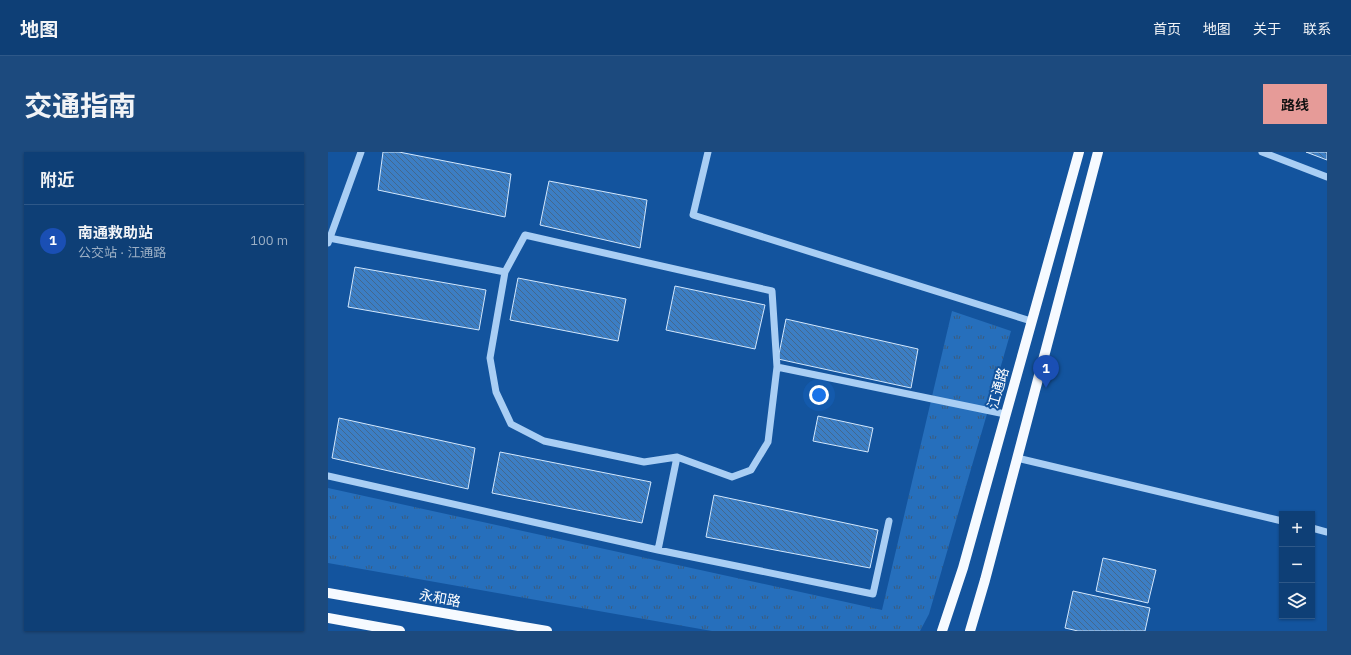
<!DOCTYPE html>
<html lang="zh">
<meta charset="utf-8">
<style>
body{margin:0;font-family:"IBM Plex Sans","Noto Sans SC",sans-serif;background:#1c4a7e;color:#f1f3f6}
.controls{position:absolute;right:12px;bottom:12px;display:grid;overflow:hidden;border-radius:0px;box-shadow:0 1px 3px #0004}
.controls button{width:36px;height:36px;display:grid;place-items:center;padding:0;border:0;border-bottom:1px solid #2e5888;background:#0e3f76;color:#f1f3f6;font:20px sans-serif}
.you{position:absolute;left:491px;top:243px;width:14px;height:14px;margin:-10px;border:3px solid #fff;border-radius:50%;background:#1a73e8;box-shadow:0 0 0 6px #1a73e833}
.badge{display:grid;place-items:center;width:26px;height:26px;border-radius:50%;background:#e69b98;color:#fff;font-size:13px;font-weight:700}
.pin{position:absolute;translate:-50% -33px;filter:drop-shadow(0 1px 2px #0008)}
.pin::after{content:'';position:absolute;top:21px;width:14px;height:12px;background:inherit;clip-path:polygon(0 0,100% 0,50% 100%)}
.list{margin:0;padding:0;list-style:none}
h2{display:flex;justify-content:space-between;align-items:center;height:52px;margin:0;padding:0 16px;font-size:17px}
h2 small{font-size:13px;font-weight:400;color:#9bafc5}
.list li{display:grid;grid-template-columns:26px 1fr auto;gap:12px;align-items:center;box-sizing:border-box;height:72px;padding:0 16px;border-top:1px solid #2e5888}
.list b{display:block;font-size:15px;white-space:nowrap}
.list p{margin:0;font-size:13px;white-space:nowrap;color:#9bafc5}
.list em{font-size:13px;font-style:normal;color:#9bafc5}
.icon{flex:none;width:22px;height:22px;fill:none;stroke:currentColor;stroke-width:2;stroke-linecap:round;stroke-linejoin:round}
.map{position:relative;flex:none;width:999px;height:479px;overflow:hidden;border-radius:0px}
header{display:flex;align-items:center;gap:24px;box-sizing:border-box;height:56px;padding:0 20px;background:#0e3f76;border-bottom:1px solid #2e5888}
header strong{font-size:19px}
nav{display:flex;gap:22px;margin-inline-start:auto;font-size:14px}
.intro{display:flex;align-items:center;justify-content:space-between;box-sizing:border-box;height:96px;padding:0 24px}
h1{margin:0;font-size:28px}
.button{padding:10px 18px;border-radius:0px;background:#e69b98;color:#111;font-size:14px;font-weight:700}
main{display:flex;gap:24px;padding:0 24px}
aside{flex:1;background:#0e3f76;border-radius:0px;box-shadow:0 1px 3px #0004}
.map>svg:first-child{display:block}
</style>
<header>
<strong>地图</strong>
<nav><a>首页</a><a>地图</a><a>关于</a><a>联系</a></nav>
</header>
<div class="intro"><h1>交通指南</h1><a class="button">路线</a></div>
<main>
<aside>
<h2>附近<small></small></h2>
<ul class="list">
<li><span class="badge" style="background:#1a4fb4">1</span><div><b>南通救助站</b><p>公交站 · 江通路</p></div><em>100 m</em></li>
</ul>
</aside>
<div class="map">
<svg width="999" height="479" viewBox="0 0 999 479">
<defs>
<pattern id="grass-tufts" width="24" height="20" patternUnits="userSpaceOnUse"><rect width="24" height="20" fill="#266fbc"/><path d="M3 7l-1-3M5 7V3M7 7l1-3M15 17l-1-3M17 17v-4M19 17l1-3" fill="none" stroke="#3b5c7e"/></pattern>
<pattern id="building-back-hatch" width="6" height="6" patternUnits="userSpaceOnUse"><rect width="6" height="6" fill="#3c7ec4"/><path d="M-1 5l2 2M0 0l6 6M5-1l2 2" fill="none" stroke="#43688e"/></pattern>
</defs>
<rect width="100%" height="100%" fill="#13549e"/>
<path fill="url(#grass-tufts)" d="M624 159 683 179 601 462 592 479H384L0 411V336L554 458Z"/>
<path fill="url(#building-back-hatch)" stroke="#d2e7fd" d="M55 0H71L183 22 177 65 50 38Z
M978 0H999V8Z
M221 29 319 48 312 96 212 73Z
M27 115 158 138 151 178 20 155Z
M190 126 298 147 290 189 182 168Z
M347 134 437 153 427 197 338 178Z
M458 167 590 197 583 236 450 207Z
M490 264 545 276 540 300 485 289Z
M11 266 147 296 140 337 4 306Z
M172 300 323 330 314 371 164 341Z
M386 343 550 378 542 416 378 385Z
M775 406 828 418 820 451 768 439Z
M745 439 822 456 817 479H750L737 476Z"/>
<g fill="none" stroke-linecap="round" stroke-linejoin="round">
<path stroke="#a9cef4" stroke-width="7" d="M380 0 365 63 703 169
M934 0 999 25
M197 83 444 139 449 215 440 290 423 318 404 325 349 305 316 310 216 289 183 272 168 240 162 206 177 120Z
M1 86 177 120
M0 91 33 0
M449 215 677 262
M689 306 954 369
M0 324 330 398 545 442 561 369
M984 376 999 380
M330 398 349 305"/>
<path stroke="#f6faff" stroke-width="10" d="M0 441 219 479
M0 466 72 479
M614 479 635 416 751 0
M642 479 657 428 770 0"/>
</g>
<g text-anchor="middle" dominant-baseline="central" stroke-width="4" stroke-linejoin="round" paint-order="stroke">
<g font-size="14" fill="#fff" stroke="#13549e">
<text transform="translate(670 236) rotate(-74)">江通路</text>
<text transform="translate(112 446) rotate(10)">永和路</text>
</g>
</g>
</svg>
<div class="controls">
<button>+</button>
<button>−</button>
<button><svg class="icon" aria-label="layers" viewBox="0 0 24 24"><path d="M12 4l9 5-9 5-9-5zM3 14l9 5 9-5"/></svg></button>
</div>
<div class="you"></div>
<div class="pin badge" style="left:718px;top:236px;background:#1a4fb4">1</div>
</div>
</main>
